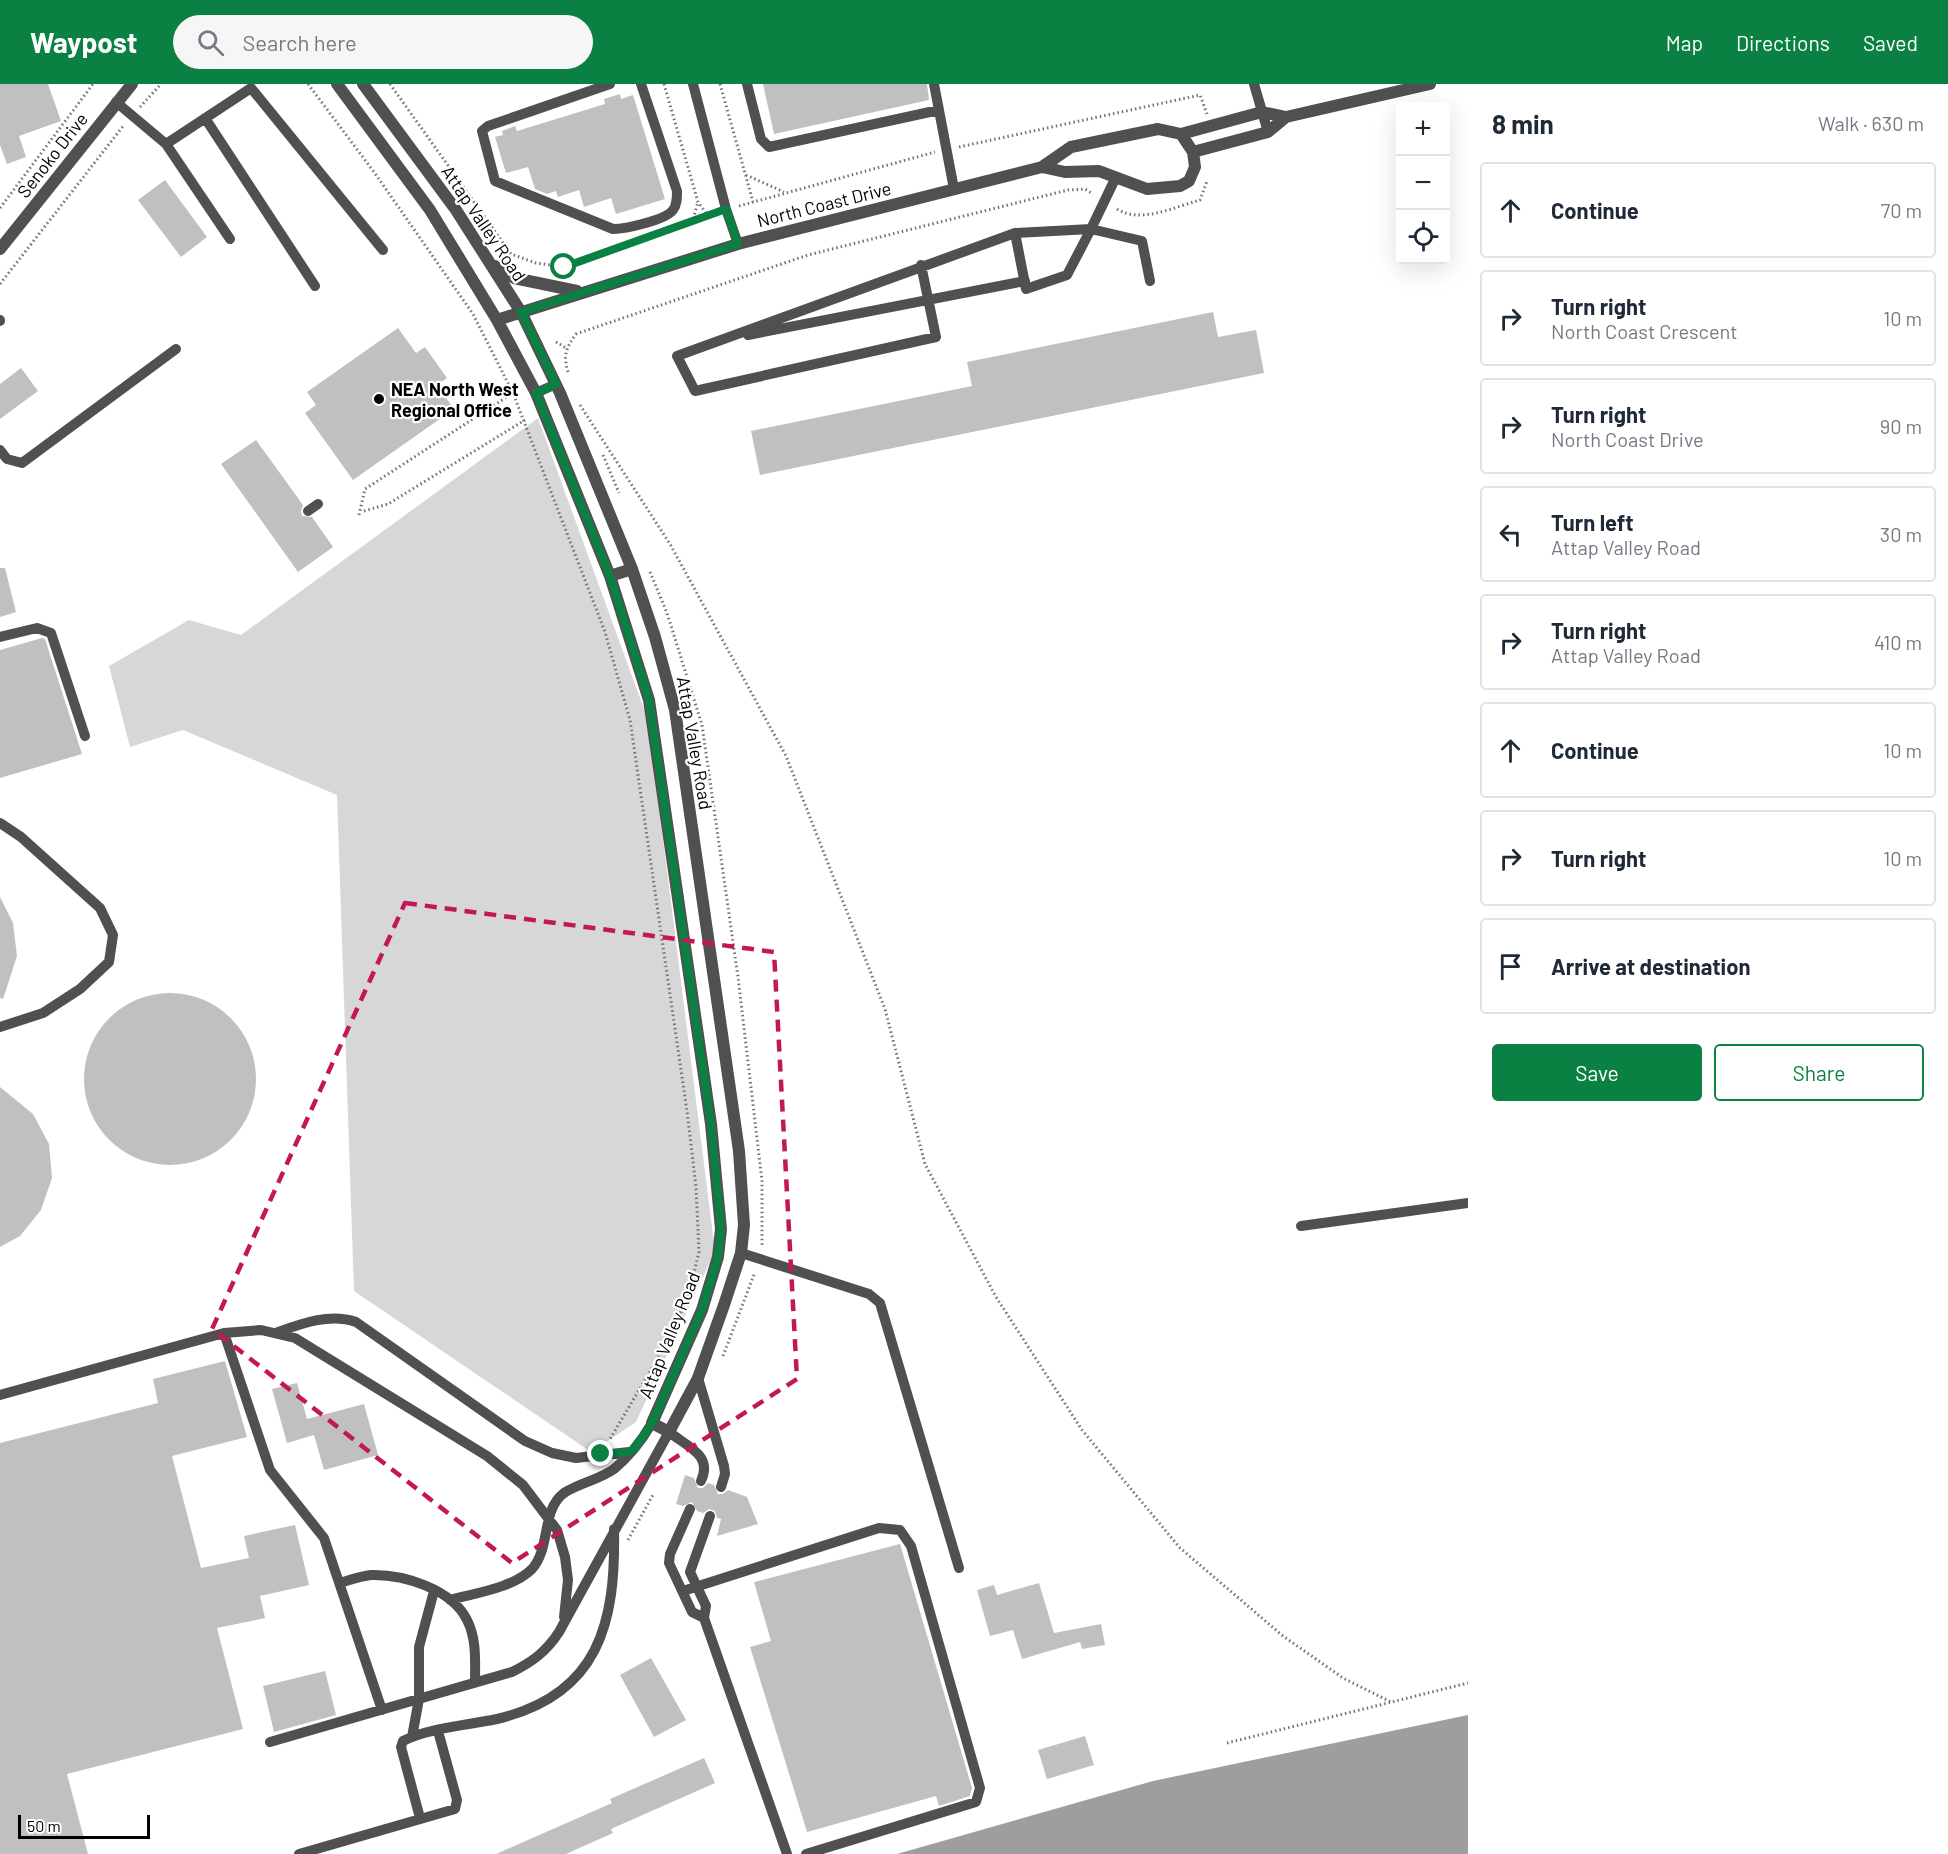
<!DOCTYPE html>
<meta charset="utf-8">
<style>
body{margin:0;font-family:Barlow,sans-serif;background:#f6f6f7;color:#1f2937}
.controls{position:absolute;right:18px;top:18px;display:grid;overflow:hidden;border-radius:6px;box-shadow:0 6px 24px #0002}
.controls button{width:54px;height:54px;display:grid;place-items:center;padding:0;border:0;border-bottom:2px solid #e0e1e3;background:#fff;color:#1f2937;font:30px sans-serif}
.scale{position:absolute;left:18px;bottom:15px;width:132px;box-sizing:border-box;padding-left:6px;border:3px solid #000;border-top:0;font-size:16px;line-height:21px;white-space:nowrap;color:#000;-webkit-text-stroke:4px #fff;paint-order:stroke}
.stop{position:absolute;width:18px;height:18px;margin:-14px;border:4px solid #0b8043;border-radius:50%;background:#fff}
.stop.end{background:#0b8043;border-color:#fff;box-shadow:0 2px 6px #0008}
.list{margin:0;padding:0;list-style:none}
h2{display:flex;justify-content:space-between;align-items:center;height:78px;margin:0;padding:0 24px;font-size:26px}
h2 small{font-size:20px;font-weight:400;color:#747a83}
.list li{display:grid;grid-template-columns:39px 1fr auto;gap:18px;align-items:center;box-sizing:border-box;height:96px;margin:0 12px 12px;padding:0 12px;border:2px solid #e0e1e3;border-radius:6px}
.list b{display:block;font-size:22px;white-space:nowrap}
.list p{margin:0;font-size:20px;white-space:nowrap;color:#747a83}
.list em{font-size:20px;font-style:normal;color:#747a83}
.actions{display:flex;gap:12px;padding:18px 24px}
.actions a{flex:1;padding:14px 0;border:2px solid #0b8043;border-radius:6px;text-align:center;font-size:21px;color:#0b8043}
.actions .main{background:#0b8043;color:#fff}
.icon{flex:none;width:33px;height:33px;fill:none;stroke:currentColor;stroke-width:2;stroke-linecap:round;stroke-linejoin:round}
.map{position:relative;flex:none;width:1468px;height:1770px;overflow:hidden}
header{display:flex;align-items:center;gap:36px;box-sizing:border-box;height:84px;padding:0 30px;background:#0b8043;color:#fff}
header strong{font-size:28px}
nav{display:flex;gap:33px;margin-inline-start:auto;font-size:21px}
.search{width:420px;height:54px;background:#f6f6f7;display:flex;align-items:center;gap:15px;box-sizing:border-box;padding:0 21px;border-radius:33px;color:#747a83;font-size:22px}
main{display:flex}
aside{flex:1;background:#fff}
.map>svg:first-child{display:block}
</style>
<header>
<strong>Waypost</strong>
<div class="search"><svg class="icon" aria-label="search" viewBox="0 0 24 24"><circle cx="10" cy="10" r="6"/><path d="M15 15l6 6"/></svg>Search here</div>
<nav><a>Map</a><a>Directions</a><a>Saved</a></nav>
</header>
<main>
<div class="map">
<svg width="1468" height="1770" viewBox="0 0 1468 1770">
<rect width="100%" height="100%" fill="#fff"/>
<path fill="#d7d7d7" d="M538 334 648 636 715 1167 636 1338 591 1368 354 1207 337 711 183 646 130 663 109 582 189 536 241 551Z"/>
<path fill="#9e9e9e" d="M1468 1631V1770H897L1153 1697Z"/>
<path fill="#c0c0c0" d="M0 0H48L61 37 19 52 26 73 7 80 0 61Z
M763 0H927L929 16 774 50Z
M620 10 621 15 633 11 665 115 616 130 611 114 584 123 579 106 558 113 556 107 547 110 535 105 528 83 506 89 495 53 503 51 502 47 515 42 517 47 605 20 604 15Z
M165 96 207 153 181 173 138 116Z
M1213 228 1218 253 1256 246 1264 289 760 391 751 347 972 302 967 278Z
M398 244 416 269 425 263 447 294 437 301 454 325 353 396 305 329 316 321 307 308Z
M21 284 38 307 0 335V300Z
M256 356 303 421 301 427 302 432 312 433 333 463 298 488 221 380Z
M0 484H5L16 528 0 533Z
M42 554 45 555 82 670 0 694V566Z
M0 813 13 839 17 872 3 915 0 914Z
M84 995a86 86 0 1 1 172 0a86 86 0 1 1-172 0Z
M0 1003 33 1030 49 1060 52 1094 41 1126 20 1152 0 1163Z
M225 1277 247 1353 172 1372 201 1484 249 1474 244 1452 295 1441 309 1501 260 1512 265 1534 217 1544 243 1645 67 1690 88 1770H0V1359L158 1319 153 1295Z
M297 1299 307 1335 364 1320 378 1371 324 1386 314 1351 287 1359 272 1305Z
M685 1391 694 1394 698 1404H703L708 1399 714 1401 718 1410H723L728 1406 747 1413 758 1440 717 1452 721 1435 717 1434 715 1427 709 1425 703 1429 697 1427 692 1418 683 1422 676 1420Z
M900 1460 972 1704 970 1712 939 1722 936 1712 807 1748 750 1563 771 1557 754 1498Z
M1039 1499 1054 1549 1101 1540 1105 1561 1082 1565 1080 1558 1022 1575 1013 1546 990 1552 977 1506 994 1501 997 1511Z
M651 1574 686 1636 654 1653 620 1591Z
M325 1587 336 1631 274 1648 263 1602Z
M1085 1652 1094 1681 1047 1695 1038 1666Z
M704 1674 715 1699 611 1745 613 1749 566 1770H496L612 1719 610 1715Z"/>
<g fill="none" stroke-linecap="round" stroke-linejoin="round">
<path stroke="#727272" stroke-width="3" stroke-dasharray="1.5 3" stroke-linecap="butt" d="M308 0 374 88 473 230 513 309 605 548 630 636 687 1027 696 1103 699 1168 688 1212 668 1257 610 1355
M390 0 511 170 536 179 564 183 645 155
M664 0 698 118 708 132
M720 0 753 118
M140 23 161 0
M959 63 1200 11 1207 30
M746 91 784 108
M739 122 935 68
M0 124 93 0
M1117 125C1141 140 1174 123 1200 116L1207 97
M692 139 698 118
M668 147 713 130
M0 200 124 41
M556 258 566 264
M568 288C563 271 566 264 576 250L808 171 1068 106 1085 105 1093 110
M580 321 670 460 786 672 885 925 925 1080 996 1213 1082 1346 1180 1464 1283 1552 1343 1594 1391 1618
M603 371 619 409
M364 427 388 420 525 336
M359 431 365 405 513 309
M650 488 667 529 702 641 738 893 762 1097V1162
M723 1272 755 1188
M628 1456 654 1409
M1227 1659 1468 1599"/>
<path stroke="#505050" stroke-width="10" d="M610 0 488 42 482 47 495 97 613 145C625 145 666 136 673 126 677 121 677 114 677 107L641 0
M693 0 726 125 738 160
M747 0 761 55 769 63 939 26
M934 0 954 105
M1254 0 1268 48
M116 18 166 60 230 155
M205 34 315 202
M166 60 251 4 383 166
M1015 149 1026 205 1067 191 1091 145 1142 157 1150 197
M921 181 936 253 695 307 677 272 1015 149 1091 145 1116 93
M0 236V237
M748 251 1025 197
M536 309 556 300
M0 366 7 375 22 379 176 265
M308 427 318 420
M0 553 37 544 51 549 85 652
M0 739 21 753 100 824 113 851 109 878 80 905 43 929 0 943
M1301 1142 1468 1119
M741 1169 869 1210 880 1219 959 1484
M278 1248C303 1239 330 1229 356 1238L525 1357 552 1369 576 1374 629 1368
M224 1249 270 1386 324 1454 382 1626
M698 1294 724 1382 725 1390 721 1403
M0 1311 224 1249 261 1246 295 1254 487 1372 523 1401 557 1446 565 1473 568 1496 564 1533
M690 1425 670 1470 669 1479 692 1528 704 1534
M710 1432 690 1488 706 1522 704 1534 787 1770
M340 1499C350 1496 361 1492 371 1491 403 1490 452 1505 467 1536 477 1555 475 1579 475 1599
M683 1507 879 1444 900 1446 911 1462 980 1704 976 1718 806 1770
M450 1516C475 1509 513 1504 532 1485 551 1464 541 1426 564 1409 579 1399 599 1396 614 1385 629 1373 642 1356 652 1339
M412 1653 419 1615V1563L434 1507
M270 1658 512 1588C532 1578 546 1568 559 1548L669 1348C688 1363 713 1371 701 1397
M420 1734 401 1663 403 1657C428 1644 469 1641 497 1635 599 1611 616 1539 614 1445
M299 1770 455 1725 457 1716 438 1647"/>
<path stroke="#505050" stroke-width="12" d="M337 0 430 126 497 236 536 309 610 492 649 616 711 1040 721 1145 718 1173 702 1226 652 1339 669 1348 698 1294 724 1221 741 1169 744 1141 739 1067 675 626 655 553 632 485 560 309 521 228 456 126 363 0
M1181 50 1262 28 1286 33
M1193 68 1268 48 1286 33 1430 0
M0 165 132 0
M495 182 514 194 577 207
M497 236 738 160 1042 83 1071 63 1158 45 1181 50 1193 68 1195 83 1189 97 1180 102 1147 105 1099 87 1065 88 1042 83
M610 492 632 485"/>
</g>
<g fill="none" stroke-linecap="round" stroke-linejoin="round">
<path stroke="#0b8043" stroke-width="8" d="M564 183 726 125 738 160 521 228 556 300 536 309 610 492 649 616 711 1040 721 1145 718 1173 702 1226 652 1339 635 1364 629 1368 601 1370"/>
</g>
<path fill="none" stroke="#c2185b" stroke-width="4.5" stroke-dasharray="12 8" stroke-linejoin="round" d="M405 819 774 868 797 1295 512 1479 212 1245Z"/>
<circle fill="#000" stroke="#fff" stroke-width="2" cx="379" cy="315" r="6"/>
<g text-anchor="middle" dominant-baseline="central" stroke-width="4.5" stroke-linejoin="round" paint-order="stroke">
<g font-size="18" fill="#000" stroke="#fff">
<text transform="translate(52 71) rotate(-52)">Senoko Drive</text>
<text transform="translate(824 120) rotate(-14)">North Coast Drive</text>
<text transform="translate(484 139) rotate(56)">Attap Valley Road</text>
<text transform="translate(695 659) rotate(80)">Attap Valley Road</text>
<text transform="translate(669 1251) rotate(-68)">Attap Valley Road</text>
</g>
<g font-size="18" font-weight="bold" fill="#000" stroke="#fff" text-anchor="start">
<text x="391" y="305">NEA North West<tspan x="391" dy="21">Regional Office</tspan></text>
</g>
</g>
</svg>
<div class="controls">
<button>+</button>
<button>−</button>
<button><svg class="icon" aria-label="locate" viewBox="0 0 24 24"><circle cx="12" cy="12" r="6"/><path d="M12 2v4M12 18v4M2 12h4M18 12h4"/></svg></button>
</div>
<div class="scale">50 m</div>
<div class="stop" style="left:564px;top:183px"></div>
<div class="stop end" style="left:601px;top:1370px"></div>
</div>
<aside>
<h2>8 min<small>Walk · 630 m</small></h2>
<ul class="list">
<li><svg class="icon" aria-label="ahead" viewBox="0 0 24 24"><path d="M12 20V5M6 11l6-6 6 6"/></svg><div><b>Continue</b></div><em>70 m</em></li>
<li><svg class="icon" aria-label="right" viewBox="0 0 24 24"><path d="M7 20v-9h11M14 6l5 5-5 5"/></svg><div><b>Turn right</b><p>North Coast Crescent</p></div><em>10 m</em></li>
<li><svg class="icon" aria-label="right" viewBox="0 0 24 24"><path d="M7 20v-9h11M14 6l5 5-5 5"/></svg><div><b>Turn right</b><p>North Coast Drive</p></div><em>90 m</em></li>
<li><svg class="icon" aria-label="left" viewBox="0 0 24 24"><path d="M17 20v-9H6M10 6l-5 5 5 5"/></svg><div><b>Turn left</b><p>Attap Valley Road</p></div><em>30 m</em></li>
<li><svg class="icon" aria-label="right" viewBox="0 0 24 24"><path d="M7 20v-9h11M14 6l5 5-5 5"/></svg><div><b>Turn right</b><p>Attap Valley Road</p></div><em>410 m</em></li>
<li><svg class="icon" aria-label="ahead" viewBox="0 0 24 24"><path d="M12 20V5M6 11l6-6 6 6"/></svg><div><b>Continue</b></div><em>10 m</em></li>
<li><svg class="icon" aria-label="right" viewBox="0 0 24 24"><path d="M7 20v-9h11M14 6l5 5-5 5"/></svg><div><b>Turn right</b></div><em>10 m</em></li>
<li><svg class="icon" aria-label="arrive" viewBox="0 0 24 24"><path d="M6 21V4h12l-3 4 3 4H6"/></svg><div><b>Arrive at destination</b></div></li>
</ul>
<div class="actions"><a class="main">Save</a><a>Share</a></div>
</aside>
</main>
